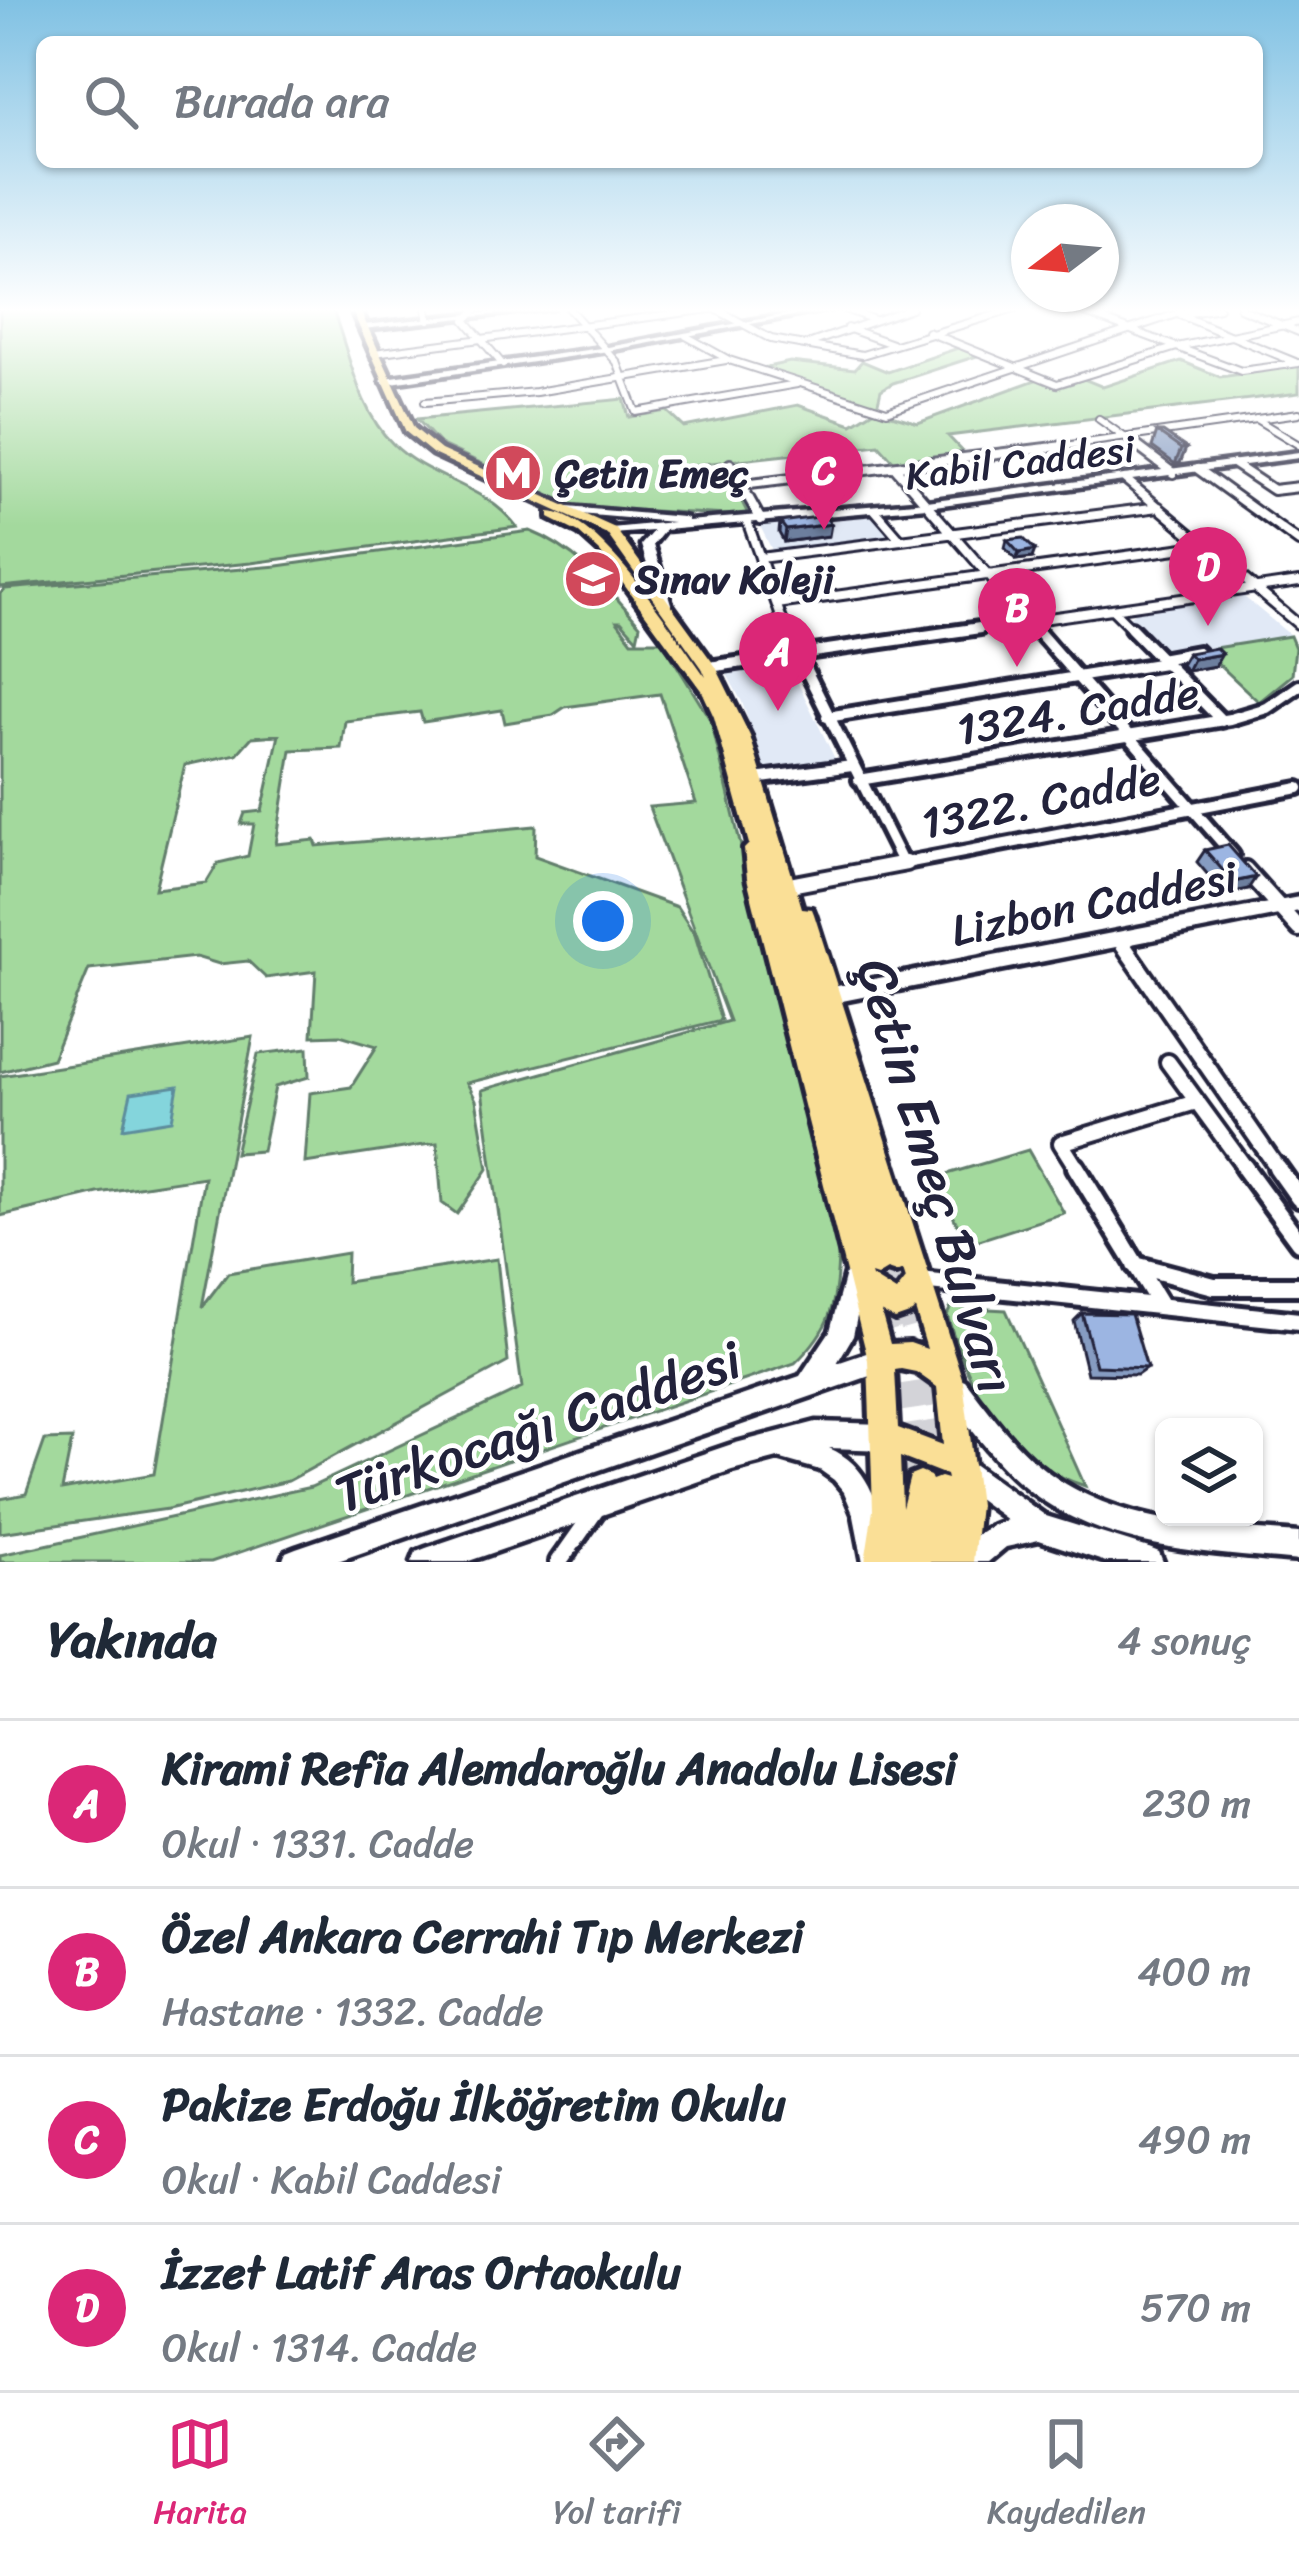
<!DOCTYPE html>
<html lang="tr">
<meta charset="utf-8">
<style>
body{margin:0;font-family:Sriracha,sans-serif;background:#f6f6f7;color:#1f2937}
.controls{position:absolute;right:36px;bottom:36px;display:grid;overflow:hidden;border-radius:18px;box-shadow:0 3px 9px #0004}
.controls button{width:108px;height:108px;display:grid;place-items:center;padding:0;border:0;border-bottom:3px solid #e0e1e3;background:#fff;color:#1f2937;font:60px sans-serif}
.compass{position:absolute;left:1011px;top:204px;width:108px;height:108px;border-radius:50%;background:#fff;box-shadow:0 3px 9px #0004;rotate:254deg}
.you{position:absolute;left:603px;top:921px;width:42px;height:42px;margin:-30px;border:9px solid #fff;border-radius:50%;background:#1a73e8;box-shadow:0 0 0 18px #1a73e833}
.badge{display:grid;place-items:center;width:78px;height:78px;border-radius:50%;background:#db2777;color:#fff;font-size:39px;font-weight:700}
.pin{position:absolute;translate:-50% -99px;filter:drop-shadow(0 3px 6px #0008)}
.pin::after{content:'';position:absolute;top:63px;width:42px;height:36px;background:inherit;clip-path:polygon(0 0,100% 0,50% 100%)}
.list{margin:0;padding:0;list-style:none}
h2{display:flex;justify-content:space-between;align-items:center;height:156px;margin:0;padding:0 48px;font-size:51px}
h2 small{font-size:39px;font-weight:400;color:#747a83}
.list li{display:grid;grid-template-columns:78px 1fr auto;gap:36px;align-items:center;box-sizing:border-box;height:168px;padding:0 48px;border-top:3px solid #e0e1e3}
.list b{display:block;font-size:45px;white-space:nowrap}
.list p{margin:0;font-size:39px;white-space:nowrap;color:#747a83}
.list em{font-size:39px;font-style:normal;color:#747a83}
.icon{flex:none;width:66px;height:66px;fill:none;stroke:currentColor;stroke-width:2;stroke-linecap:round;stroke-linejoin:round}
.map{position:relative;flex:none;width:1299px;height:1562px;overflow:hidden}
.search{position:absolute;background:#fff;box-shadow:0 3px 9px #0004;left:36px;right:36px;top:36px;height:132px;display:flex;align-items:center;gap:30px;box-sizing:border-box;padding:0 42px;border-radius:18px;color:#747a83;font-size:45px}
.sheet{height:828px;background:#fff}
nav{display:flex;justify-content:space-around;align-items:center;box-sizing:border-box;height:168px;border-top:3px solid #e0e1e3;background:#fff;font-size:33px;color:#747a83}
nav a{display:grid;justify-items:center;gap:6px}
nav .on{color:#db2777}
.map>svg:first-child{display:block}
</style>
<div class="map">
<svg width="1299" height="1562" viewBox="0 0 1299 1562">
<rect width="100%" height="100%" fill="#fff"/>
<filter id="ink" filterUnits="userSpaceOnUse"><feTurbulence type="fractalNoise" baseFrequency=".00833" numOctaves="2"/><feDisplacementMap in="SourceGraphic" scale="24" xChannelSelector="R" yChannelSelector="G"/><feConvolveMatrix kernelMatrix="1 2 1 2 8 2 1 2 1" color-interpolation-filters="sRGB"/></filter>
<g filter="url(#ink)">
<path fill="#e1e9f6" d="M873 514 891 536 772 550 759 524Z
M1243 596 1290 635 1164 655 1128 618 1135 612Z
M787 661 837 763 766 774 742 702 724 669Z"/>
<path fill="#a3d99d" stroke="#627e6c" stroke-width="3" fill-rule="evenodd" d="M0 308H332C349 351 358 411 393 444 429 480 485 484 517 527L251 563 0 587Z
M961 347 980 355 893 383 881 390 877 406 762 368 790 362 855 369 862 361 888 372Z
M1181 361 1220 377 1299 366V393L948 436 966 455 897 465 879 445 683 466 687 475C727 471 732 481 749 516L575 507 440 444 417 419 624 399 629 417 667 411 684 427 798 405 852 424 875 410 918 423 1038 379 1058 388 1084 379 1103 387Z
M530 531C578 550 607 587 640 625L637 639 621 621H617L632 641H662L711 721 838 1252C837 1302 832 1328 795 1363L211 1562H0V1555L311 1487 522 1388 482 1090 729 1021 649 807 696 803 660 694 565 707 553 715 505 723 502 710 423 722 420 712 345 721 341 748 291 750 276 844 315 840 317 846 536 826 535 856 677 907 695 935 721 1020 467 1083 476 1100 488 1169 457 1214 442 1203 437 1143 305 1163 310 1093 351 1087 377 1046 340 1035 312 1036 316 971 266 978 248 961 219 964 196 957 89 969 52 1059 0 1072V594L5 589 278 566ZM279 735 262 811 245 813 241 824H254L248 856 218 863 206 883 155 889 185 765 237 754 252 737Z
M1290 636 1295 648 1292 675 1259 702 1208 654 1215 648Z
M253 1037 202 1307 228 1273 347 1253 346 1282 497 1259 508 1362 288 1481 168 1509 0 1533V1499L26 1494 45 1440 72 1439 62 1490 154 1474 204 1177 98 1193 0 1216V1076Z
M308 1048 309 1077 275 1087 262 1151 235 1153 258 1054Z
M1028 1150 1064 1213 967 1244 934 1178Z
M951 1307 1006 1310 1085 1486C1005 1461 970 1391 947 1315Z"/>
<path fill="#84d5dc" stroke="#5d8d9c" stroke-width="3" d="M178 1086 172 1120 123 1128 131 1093Z"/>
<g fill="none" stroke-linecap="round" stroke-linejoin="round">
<path stroke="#d3d3d8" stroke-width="27" stroke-dasharray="27 14" stroke-linecap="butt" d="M896 1261 917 1340 940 1491
M877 1264 899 1341 920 1486"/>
<defs>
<path id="street-far4" d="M426 308 429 320
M478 308 465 320 503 365
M568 308 617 362 636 412 797 384
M714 308 771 339 862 355 1018 308
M842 308 872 319
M1072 308 1241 371 1299 363
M1240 308 1299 332
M1189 313 1219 308
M1180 315 1295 362
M847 328 892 344
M928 332 1057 384 1177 347 1299 322
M686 336 729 360 887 411 1194 308
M805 345 911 308
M374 353 718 308
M425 402 536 392 726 360
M1099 419 1141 449
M1256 419 1299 445
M1042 449 1299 413"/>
<path id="street-far3" d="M1137 446 1173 473
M730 464 761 520
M1234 464 1273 490 1299 487
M896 469 1037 631
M1198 469 1299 542
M1125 479 1299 625
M742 485 1063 446
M875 510 901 540
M747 521 786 631
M760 558 1159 507
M777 604 1206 545
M1113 610 1134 631
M959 631 1299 582"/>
<path id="street-far2" d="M785 628 903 864
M1035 628 1233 855
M1131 628 1222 721
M1160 659 1198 652
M709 667 980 628
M827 717 1164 663
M754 779 852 766
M859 780 1230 719 1267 708 1299 686
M890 866 1299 788"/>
<path id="street-far1" d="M1245 869 1299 929
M795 884 906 863
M1119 939 1279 1170
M1168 1062 1247 1170
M1078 1170 1061 1143 1196 1102"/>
<path id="street" d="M1076 1167 1161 1306
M1244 1167 1299 1242
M1277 1167 1299 1198
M1135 1265 1214 1286H1299
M920 1281 1299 1321
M559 1562 595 1511"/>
<path id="secondary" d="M529 308H552L363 329 359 327 363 325Z
M820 308H835L608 351 385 384 381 381 385 378 608 347Z
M1299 452V458L927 507 665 530 653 545 672 607 666 611 660 607 641 545 653 531 611 534 605 531 611 528 673 522 568 513 563 510 568 507 683 517 687 518 688 521 927 501Z
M1299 897V911L832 1003 826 1001 823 995 826 989 832 987Z
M853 1271 861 1274 864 1282 853 1336 837 1363 881 1348 890 1351 893 1360 890 1369 335 1562H282L286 1552 296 1548 800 1376 830 1331 845 1274Z
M956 1377 965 1380C988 1410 1010 1441 1039 1465 1112 1525 1209 1526 1299 1533V1561C1202 1552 1096 1550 1019 1482 991 1457 970 1427 947 1398L944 1389 947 1380Z
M816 1422 885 1424 894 1428 898 1437 894 1446 885 1450 829 1448C875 1467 881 1518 891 1562H863L854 1516 844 1492 834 1480 820 1470 778 1458 732 1470 466 1562H412L416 1552 426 1548 732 1444Z
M963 1459 972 1463 1046 1516 1149 1548 1159 1552 1163 1562H1106L1039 1540 1006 1547 988 1562H952C960 1543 987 1525 1007 1520L954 1481 950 1472 954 1463Z"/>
<path id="primary" d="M351 308H359L414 428 441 450 615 528 716 667 750 736 802 908 812 909 814 914 963 1381 979 1505 973 1562H865L873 1510 868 1360 747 878 744 849 749 844 714 717 703 693 600 552 579 533 549 518V512C601 515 674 634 706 677L702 668 607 534 433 454 406 432ZM887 1270 896 1273 903 1270 906 1279 896 1292 872 1277 871 1274 877 1276ZM915 1309 927 1349 910 1343 890 1344 881 1312 895 1319 912 1313ZM901 1369 916 1372 937 1387 943 1445 898 1428 895 1370ZM900 1457 946 1475 947 1479 940 1477 932 1480 930 1476 920 1472 910 1476 902 1508Z"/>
</defs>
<use href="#street-far4" stroke="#22223b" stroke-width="10"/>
<use href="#street-far3" stroke="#22223b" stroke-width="14"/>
<use href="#street-far2" stroke="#22223b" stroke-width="20"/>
<use href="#street-far1" stroke="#22223b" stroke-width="22"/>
<use href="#street" stroke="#22223b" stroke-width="26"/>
<use href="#secondary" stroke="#22223b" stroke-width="9"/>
<use href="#primary" stroke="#22223b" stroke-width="10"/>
<use href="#street-far4" stroke="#fff" stroke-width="6"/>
<use href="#street-far3" stroke="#fff" stroke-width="8"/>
<use href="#street-far2" stroke="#fff" stroke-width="10"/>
<use href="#street-far1" stroke="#fff" stroke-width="14"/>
<use href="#street" stroke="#fff" stroke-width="16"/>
<use href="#secondary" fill="#fff" fill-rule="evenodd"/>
<use href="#primary" fill="#fadf96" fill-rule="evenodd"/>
</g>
<path fill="#869cc2" stroke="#22223b" stroke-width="3" d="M1157 432 1186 448 1180 463 1175 464 1152 447Z
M780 522 829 536 784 542 779 533Z
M1007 540 1032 558 1016 560 1005 548Z
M1188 653 1215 666 1187 671 1181 665Z
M1205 850 1248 889 1224 894 1197 862Z
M1082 1313 1147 1368 1137 1375 1087 1374 1074 1321Z"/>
<path fill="#6d7f9e" stroke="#22223b" stroke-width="3" d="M1186 448 1180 463 1175 464 1181 449Z
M831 524 829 536 784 542 786 530Z
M1035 550 1032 558 1016 560 1019 553Z
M1222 654 1215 666 1187 671 1193 659Z
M1256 877 1248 889 1224 894 1233 882Z"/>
<path fill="#9cb5e2" stroke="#22223b" stroke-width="3" d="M1157 432H1163L1186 448 1181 449Z
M825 516 831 524 786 530 780 522Z
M1023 538 1035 550 1019 553 1007 540Z
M1216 648 1222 654 1193 659 1188 653Z
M1228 845 1256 877 1233 882 1205 850Z
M1082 1313 1131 1314 1147 1368 1096 1366Z"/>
</g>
<linearGradient id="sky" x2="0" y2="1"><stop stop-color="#80c1e3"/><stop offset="0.59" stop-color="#fff"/><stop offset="1" stop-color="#fff" stop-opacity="0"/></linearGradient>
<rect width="1299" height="526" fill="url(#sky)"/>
<defs>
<symbol id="metro-disc" viewBox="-11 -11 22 22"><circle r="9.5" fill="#d1495b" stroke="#fff"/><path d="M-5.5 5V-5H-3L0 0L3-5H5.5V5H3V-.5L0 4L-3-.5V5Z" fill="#fff"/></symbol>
<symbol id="school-disc" viewBox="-11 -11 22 22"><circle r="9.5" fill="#d1495b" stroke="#fff"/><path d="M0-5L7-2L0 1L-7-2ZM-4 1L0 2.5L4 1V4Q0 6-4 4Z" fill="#fff"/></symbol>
</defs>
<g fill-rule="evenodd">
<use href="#metro-disc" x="480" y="440" width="66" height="66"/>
<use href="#school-disc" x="560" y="546" width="66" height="66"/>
</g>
<g text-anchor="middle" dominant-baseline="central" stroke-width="9" stroke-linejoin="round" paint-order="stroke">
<g font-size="39" fill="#22223b" stroke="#fff">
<text transform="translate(1020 462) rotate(-7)">Kabil Caddesi</text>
</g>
<g font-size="39" font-weight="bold" fill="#22223b" stroke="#fff" text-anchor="start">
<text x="555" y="473">Çetin Emeç</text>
<text x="635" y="579">Sınav Koleji</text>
</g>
<g font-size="45" fill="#22223b" stroke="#fff">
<text transform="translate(1078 711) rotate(-9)">1324. Cadde</text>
<text transform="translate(1041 801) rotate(-11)">1322. Cadde</text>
<text transform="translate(1094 904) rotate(-11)">Lizbon Caddesi</text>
</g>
<g font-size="54" fill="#22223b" stroke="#fff">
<text transform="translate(936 1176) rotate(74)">Çetin Emeç Bulvarı</text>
<text transform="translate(538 1427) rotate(-19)">Türkocağı Caddesi</text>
</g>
</g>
</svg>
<div class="controls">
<button><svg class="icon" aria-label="layers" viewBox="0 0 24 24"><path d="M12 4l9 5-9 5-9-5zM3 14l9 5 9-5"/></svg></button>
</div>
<svg class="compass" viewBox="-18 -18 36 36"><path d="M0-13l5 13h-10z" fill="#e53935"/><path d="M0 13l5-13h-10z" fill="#747a83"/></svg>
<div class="you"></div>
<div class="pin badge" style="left:778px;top:711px">A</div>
<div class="pin badge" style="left:1017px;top:667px">B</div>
<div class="pin badge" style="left:824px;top:530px">C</div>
<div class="pin badge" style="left:1208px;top:626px">D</div>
<div class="search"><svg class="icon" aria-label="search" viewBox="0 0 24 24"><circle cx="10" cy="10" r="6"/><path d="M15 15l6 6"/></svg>Burada ara</div>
</div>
<section class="sheet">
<h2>Yakında<small>4 sonuç</small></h2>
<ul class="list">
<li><span class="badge">A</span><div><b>Kirami Refia Alemdaroğlu Anadolu Lisesi</b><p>Okul · 1331. Cadde</p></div><em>230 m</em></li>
<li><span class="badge">B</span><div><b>Özel Ankara Cerrahi Tıp Merkezi</b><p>Hastane · 1332. Cadde</p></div><em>400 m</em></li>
<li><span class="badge">C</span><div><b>Pakize Erdoğu İlköğretim Okulu</b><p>Okul · Kabil Caddesi</p></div><em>490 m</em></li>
<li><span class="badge">D</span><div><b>İzzet Latif Aras Ortaokulu</b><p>Okul · 1314. Cadde</p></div><em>570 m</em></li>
</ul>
</section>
<nav>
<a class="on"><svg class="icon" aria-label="map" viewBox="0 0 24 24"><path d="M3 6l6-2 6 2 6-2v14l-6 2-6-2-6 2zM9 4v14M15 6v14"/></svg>Harita</a>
<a><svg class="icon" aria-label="directions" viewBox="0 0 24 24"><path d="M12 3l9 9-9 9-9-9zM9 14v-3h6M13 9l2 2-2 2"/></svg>Yol tarifi</a>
<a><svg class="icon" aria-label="saved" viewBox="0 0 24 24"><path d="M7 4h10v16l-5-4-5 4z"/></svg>Kaydedilen</a>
</nav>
